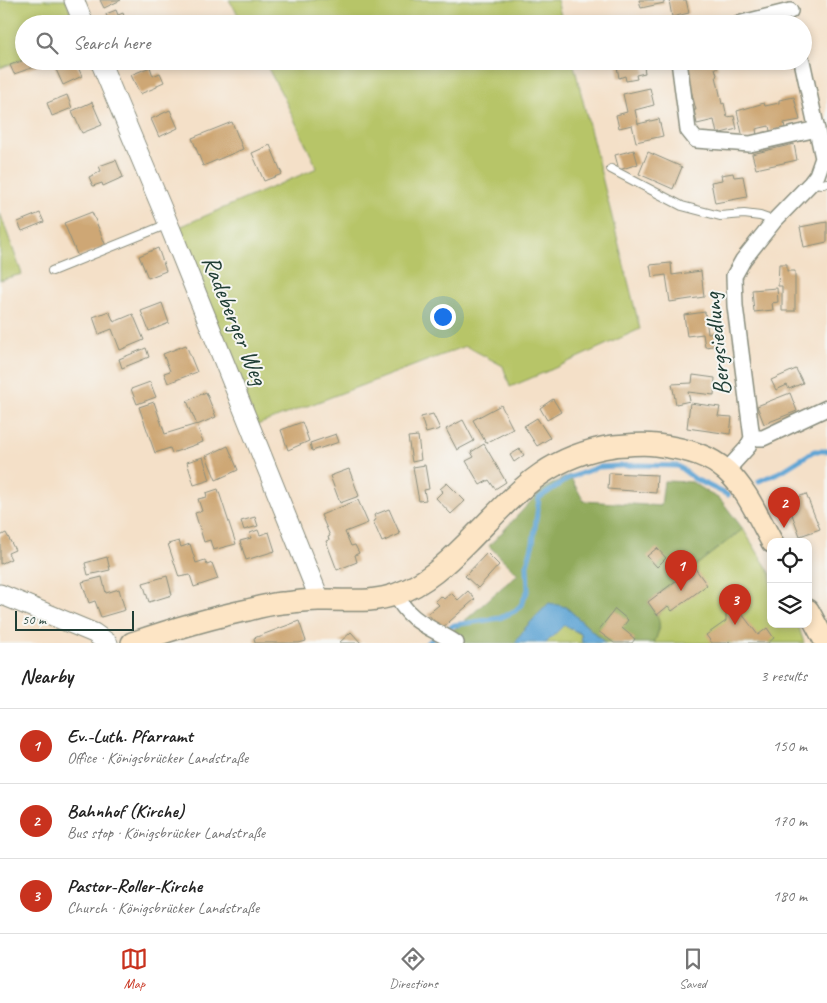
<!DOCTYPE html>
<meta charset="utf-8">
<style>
body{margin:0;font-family:Caveat,sans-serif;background:#f6f6f6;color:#222}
.controls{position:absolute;right:15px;bottom:15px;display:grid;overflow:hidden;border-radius:10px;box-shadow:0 2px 8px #0003}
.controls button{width:45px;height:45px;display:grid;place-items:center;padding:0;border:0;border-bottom:1px solid #e0e0e0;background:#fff;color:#222;font:25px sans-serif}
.scale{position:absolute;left:15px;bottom:12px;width:119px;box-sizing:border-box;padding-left:5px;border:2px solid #1f3d34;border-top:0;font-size:14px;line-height:18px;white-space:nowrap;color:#1f3d34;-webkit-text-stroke:4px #f6f6f2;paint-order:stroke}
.you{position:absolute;left:442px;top:316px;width:18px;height:18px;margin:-12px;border:4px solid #fff;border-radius:50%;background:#1a73e8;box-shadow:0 0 0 8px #1a73e833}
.badge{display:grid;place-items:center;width:32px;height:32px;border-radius:50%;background:#c8321e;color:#fff;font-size:16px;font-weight:700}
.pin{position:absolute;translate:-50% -41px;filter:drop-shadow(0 1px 2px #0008)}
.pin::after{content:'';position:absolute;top:26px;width:18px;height:15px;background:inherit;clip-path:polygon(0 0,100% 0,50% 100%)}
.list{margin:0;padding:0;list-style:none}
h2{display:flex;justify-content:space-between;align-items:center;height:65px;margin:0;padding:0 20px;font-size:21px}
h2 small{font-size:16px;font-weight:400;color:#767676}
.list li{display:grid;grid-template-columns:32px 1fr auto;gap:15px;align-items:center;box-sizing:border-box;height:75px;padding:0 20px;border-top:1px solid #e0e0e0}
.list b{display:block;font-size:19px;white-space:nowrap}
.list p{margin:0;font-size:16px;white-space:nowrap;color:#767676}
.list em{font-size:16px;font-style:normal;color:#767676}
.icon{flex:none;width:28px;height:28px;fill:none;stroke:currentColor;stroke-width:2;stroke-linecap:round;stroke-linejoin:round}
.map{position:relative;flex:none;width:827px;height:643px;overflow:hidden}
.search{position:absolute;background:#fff;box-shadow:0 2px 8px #0003;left:15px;right:15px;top:15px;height:55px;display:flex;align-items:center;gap:12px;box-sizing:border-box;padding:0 18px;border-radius:28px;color:#767676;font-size:19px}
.sheet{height:290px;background:#fff}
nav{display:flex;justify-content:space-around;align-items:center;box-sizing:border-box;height:70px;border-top:1px solid #e0e0e0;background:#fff;font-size:14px;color:#767676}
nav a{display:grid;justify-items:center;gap:2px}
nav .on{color:#c8321e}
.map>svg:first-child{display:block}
</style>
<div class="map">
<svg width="827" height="643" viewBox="0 0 827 643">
<rect width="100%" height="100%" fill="#f6f6f2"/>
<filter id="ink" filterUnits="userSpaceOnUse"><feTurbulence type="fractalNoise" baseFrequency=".02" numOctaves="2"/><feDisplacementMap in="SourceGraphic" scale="10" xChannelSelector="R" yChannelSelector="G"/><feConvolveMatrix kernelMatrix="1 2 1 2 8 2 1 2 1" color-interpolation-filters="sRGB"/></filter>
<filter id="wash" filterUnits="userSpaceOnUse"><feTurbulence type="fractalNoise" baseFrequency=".0096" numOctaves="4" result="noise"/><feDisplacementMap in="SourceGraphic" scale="20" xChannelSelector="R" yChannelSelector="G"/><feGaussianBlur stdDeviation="1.12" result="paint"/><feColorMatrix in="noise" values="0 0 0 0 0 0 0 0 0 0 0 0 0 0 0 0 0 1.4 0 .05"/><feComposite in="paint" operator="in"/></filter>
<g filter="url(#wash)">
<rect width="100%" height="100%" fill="#f4e0c8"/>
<path fill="#b7c567" stroke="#6b814e" d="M0 0H66L75 24H24V59L0 68Z
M229 0H557L563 24H244Z
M264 61H573L640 329 555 368 510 387 503 366 466 346 257 425 177 228 317 168 284 98Z
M0 213 22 274 0 280Z
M743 529 771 574V624H798L804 643H654L660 628 657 615 668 606 672 611 694 567Z
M564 625 581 634 582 643H546Z"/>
<path fill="#91aa5c" stroke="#587448" d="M569 475 584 501 661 506 664 481 692 482 721 500 743 529 648 602C660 620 663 621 654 643H605L566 607 526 627 515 643H466L450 633C474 614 494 593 518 574L489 546 536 496 547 487Z"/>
<path fill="#5fa4d4" stroke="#3f7084" d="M549 603 566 607 605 643H582L581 634 564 625 546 643H515L526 627Z"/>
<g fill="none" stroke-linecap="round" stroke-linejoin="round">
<path stroke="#5fa4d4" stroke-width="5" d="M759 481 782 471 814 451H827
M445 631 454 625 500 618 515 611 521 605 528 590 527 565 533 543 539 498 569 478 598 467 639 465 678 466 695 479 728 495
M427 643 433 639"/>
</g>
<g id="blocks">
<path fill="#cea774" d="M100 0H121L104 8Z
M639 0H664V3L641 8Z
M669 0H686L689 13 672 17Z
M116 10 118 15 123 13 126 22 110 24 106 14Z
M24 60 46 61V63L14 74 10 65Z
M63 61H75L82 76 63 85 54 65Z
M616 61H643L645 73 636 75 637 79 626 81 625 76 619 78Z
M689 61H716L718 68H715L717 75 716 76 722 104 724 103 727 117 734 116 737 129 717 134 714 120 697 124 694 110H696L685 66 690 65Z
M150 67 153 76 160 73 164 82 157 85V87L140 94 131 75Z
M650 88 654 105 635 110 638 124 659 119 663 136 636 142 632 125 619 128 616 115 627 112 623 94Z
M67 95 72 108 52 116 47 103Z
M794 97 800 120 784 123 785 128 770 131 769 126 756 129 757 135 743 138 737 111 764 103 765 106 779 103V100Z
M92 102 102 125 82 133 72 111Z
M170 110 178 128 159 137 151 119Z
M232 122 243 149 203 166 192 138Z
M794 144 797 160 756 169 752 154Z
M270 145 282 174 264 181 252 153Z
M634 150 638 164 619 170 615 155Z
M648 152 682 167 673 189 639 174Z
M116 160 123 177 103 186 102 183 93 186 89 177 101 171 99 166Z
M733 173 734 177 743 176 747 197 715 203 711 182 722 180 721 175Z
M92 212 106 246 78 257 64 223Z
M40 213 44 222 22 231 18 222Z
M827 222V242L804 247 800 227Z
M158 248 166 271 148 278 139 256Z
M671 263 672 275 701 271 704 297 670 302 666 275 652 277 650 265Z
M779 264H787V271H795V311H782V286H778Z
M777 288 778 302 772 303 773 310 754 312 752 290Z
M162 303 169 323 149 331 141 311Z
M109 311 114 322 133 314 144 340 120 350 112 329 99 334 93 317Z
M705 312 708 333 718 332 720 345 705 347 703 334 687 336 684 315Z
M186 345 197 372 168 383 164 373 170 371 163 354Z
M146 348 149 357 122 368 119 359Z
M796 369 803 383 789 389 787 385 776 390 771 380Z
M693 375 715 378 714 395 688 392 690 401 676 404 672 384 692 383Z
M150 382 156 397 137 404 131 389Z
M206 392 216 417 197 425 187 401Z
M790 393 797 411 764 424 757 406Z
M553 399 561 412 547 420 540 408Z
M154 402 165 434 197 424 203 442 172 453 170 448 155 453 139 407Z
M690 403 720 407 718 416 732 417 730 434 687 428Z
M501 405 513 429 486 443 473 420Z
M433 414 440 429 426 433 421 417Z
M537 418 550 438 537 446 524 426Z
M463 420 474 441 457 450 446 429Z
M302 422 309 441 288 450 281 430Z
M336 434 339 442 312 451 310 443Z
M418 436 421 460 412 462 408 437Z
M484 444 506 482 495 489 489 480 480 485 466 461 474 457 471 452Z
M228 446 238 470 216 480 206 456Z
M520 449 524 455 514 462 510 455Z
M203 457 210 480 194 485 187 462Z
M425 465 429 489 424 490 426 500 419 501 413 467Z
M349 469 359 496 340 503 330 476Z
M609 473 657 475 656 493 608 489Z
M447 483 465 501 451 514 436 498 443 491 440 489Z
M218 489 236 544 213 550 210 540 204 542 195 513 202 511 198 499 207 497 206 493Z
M806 494 820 529 800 536 787 501Z
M358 500 368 523 345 532 351 546 355 545 359 553 355 555 357 562 337 570 326 541 329 540 328 537 330 536 321 515Z
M389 509 400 534 382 542 373 521 376 520 374 515Z
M255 517 258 526 244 530 241 521Z
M258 530 260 535 269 532 275 551 246 560 240 541 251 538 250 533Z
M6 533 15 550 8 553 11 559 0 564V536Z
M179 541 181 547 190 544 196 563 205 560 207 565 212 563 218 579 194 587 190 575 179 577 168 544Z
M657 548 666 558 657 567 647 556Z
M487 553 499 565 478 588 465 576Z
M107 557 110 570 88 575 85 563Z
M694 567 707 585 672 611 668 606 657 615 648 602Z
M167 576 172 595 149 602 143 583Z
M102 577 106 593 119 589 125 610 101 617 95 601 89 603 82 582Z
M468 591 475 599 441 629 428 614 439 605 435 601 441 596 444 599 451 593 458 600Z
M615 609 628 620 622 628 635 639 632 643H614L598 631Z
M739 610 758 635 767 628 774 638 768 643H731L729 641 727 643H712L706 635 726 621V614L730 611 736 612Z
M299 621 306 641 299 643H255L254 638Z
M351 632 361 643H339Z"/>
</g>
</g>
<g filter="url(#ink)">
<use href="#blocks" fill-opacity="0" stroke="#8a8e7e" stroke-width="1"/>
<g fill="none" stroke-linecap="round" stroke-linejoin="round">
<defs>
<path id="service" d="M611 169 682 206 720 216 744 214 760 216 774 221
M811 183 823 184 827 183
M52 271 168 224"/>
<path id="minor" d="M738 24 790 11
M679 61 688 130 696 140 750 144 817 129
M752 438 735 306 734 276 743 260 774 221 811 183 817 175 823 158 802 61
M752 438H763L827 408
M727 470 747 448 752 438
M396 594C408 622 433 628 456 643"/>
<path id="tertiary" d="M74 0 84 24
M100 61 171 230 320 600
M0 594 94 633 108 643"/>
<path id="secondary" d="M808 610 826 643
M132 643C170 630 209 618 248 610 259 607 270 604 282 603 294 602 307 600 319 600 348 599 369 604 397 594 425 584 446 564 467 543 514 496 544 456 614 446 627 445 642 443 656 445 730 454 739 480 772 542"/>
</defs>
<use href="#service" stroke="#8a8e7e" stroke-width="10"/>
<use href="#minor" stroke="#8a8e7e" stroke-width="18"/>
<use href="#tertiary" stroke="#8a8e7e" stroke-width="21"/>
<use href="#secondary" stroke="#8a8e7e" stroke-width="24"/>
<use href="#service" stroke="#fff" stroke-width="8"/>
<use href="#minor" stroke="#fff" stroke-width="15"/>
<use href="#tertiary" stroke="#fff" stroke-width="19"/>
<use href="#secondary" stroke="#fde5c5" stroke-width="21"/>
</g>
</g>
<g text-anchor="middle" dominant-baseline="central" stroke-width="4" stroke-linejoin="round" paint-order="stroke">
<g font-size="25" fill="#1f3d34" stroke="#f6f6f2">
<text transform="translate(235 320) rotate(68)">Radeberger Weg</text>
<text transform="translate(717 344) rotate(-96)">Bergsiedlung</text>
</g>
</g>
</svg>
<div class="controls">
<button><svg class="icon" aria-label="locate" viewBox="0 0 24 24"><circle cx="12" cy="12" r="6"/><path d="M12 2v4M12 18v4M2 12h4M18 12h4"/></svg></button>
<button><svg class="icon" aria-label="layers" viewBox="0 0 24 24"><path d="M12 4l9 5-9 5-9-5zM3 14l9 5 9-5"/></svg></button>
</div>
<div class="scale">50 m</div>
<div class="you"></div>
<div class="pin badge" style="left:681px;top:591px">1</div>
<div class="pin badge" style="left:784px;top:528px">2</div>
<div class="pin badge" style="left:735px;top:625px">3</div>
<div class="search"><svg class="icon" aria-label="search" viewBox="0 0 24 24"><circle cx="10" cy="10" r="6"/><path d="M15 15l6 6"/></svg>Search here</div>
</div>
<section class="sheet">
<h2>Nearby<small>3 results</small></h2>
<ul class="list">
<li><span class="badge">1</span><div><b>Ev.-Luth. Pfarramt</b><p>Office · Königsbrücker Landstraße</p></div><em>150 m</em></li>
<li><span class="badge">2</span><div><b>Bahnhof (Kirche)</b><p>Bus stop · Königsbrücker Landstraße</p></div><em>170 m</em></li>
<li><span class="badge">3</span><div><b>Pastor-Roller-Kirche</b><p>Church · Königsbrücker Landstraße</p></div><em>180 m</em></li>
</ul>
</section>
<nav>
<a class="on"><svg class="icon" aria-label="map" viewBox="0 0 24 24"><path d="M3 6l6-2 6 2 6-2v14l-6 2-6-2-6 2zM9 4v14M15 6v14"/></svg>Map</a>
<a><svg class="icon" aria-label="directions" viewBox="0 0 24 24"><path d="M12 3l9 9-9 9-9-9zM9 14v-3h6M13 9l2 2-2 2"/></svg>Directions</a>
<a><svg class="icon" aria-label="saved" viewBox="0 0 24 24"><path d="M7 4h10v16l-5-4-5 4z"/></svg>Saved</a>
</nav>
